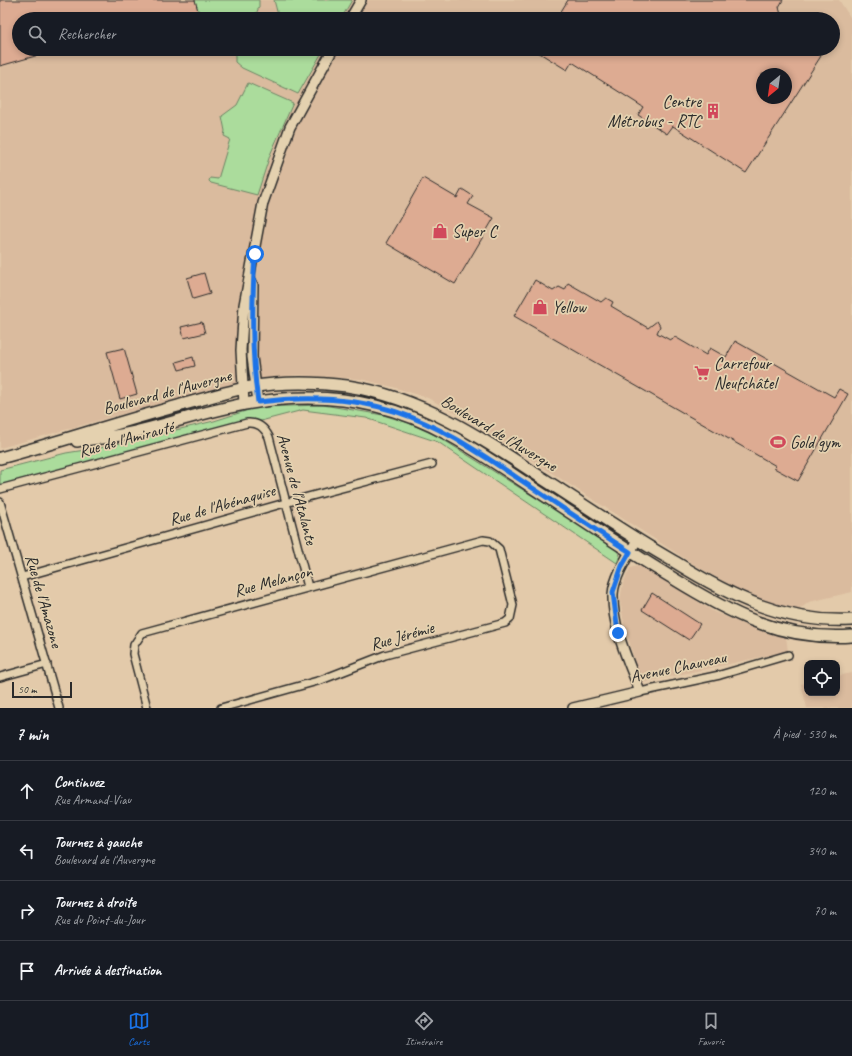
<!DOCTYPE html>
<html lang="fr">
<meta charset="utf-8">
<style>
body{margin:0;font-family:Caveat,sans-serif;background:#20242c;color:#f1f3f6}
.controls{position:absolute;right:12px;bottom:12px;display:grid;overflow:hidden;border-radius:8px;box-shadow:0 2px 6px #0003}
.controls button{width:36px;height:36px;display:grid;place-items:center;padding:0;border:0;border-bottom:1px solid #363941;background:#171b24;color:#f1f3f6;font:20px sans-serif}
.compass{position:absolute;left:756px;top:68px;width:36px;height:36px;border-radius:50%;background:#171b24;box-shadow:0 2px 6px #0003;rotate:209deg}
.scale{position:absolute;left:12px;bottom:10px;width:60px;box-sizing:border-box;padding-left:4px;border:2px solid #2b2b2b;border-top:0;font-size:11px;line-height:14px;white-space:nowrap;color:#2b2b2b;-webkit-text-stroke:3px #e4d1af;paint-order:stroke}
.stop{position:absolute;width:12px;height:12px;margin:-9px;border:3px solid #1a73e8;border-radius:50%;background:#fff}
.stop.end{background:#1a73e8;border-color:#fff;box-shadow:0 1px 4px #0008}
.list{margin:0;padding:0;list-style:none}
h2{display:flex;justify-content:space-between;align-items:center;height:52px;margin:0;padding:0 16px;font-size:17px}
h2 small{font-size:13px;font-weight:400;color:#9ea1a6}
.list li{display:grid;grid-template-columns:26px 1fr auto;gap:12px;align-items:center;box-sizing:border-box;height:60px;padding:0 16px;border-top:1px solid #363941}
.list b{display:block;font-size:15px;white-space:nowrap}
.list p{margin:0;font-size:13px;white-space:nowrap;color:#9ea1a6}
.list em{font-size:13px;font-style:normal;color:#9ea1a6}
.icon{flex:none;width:22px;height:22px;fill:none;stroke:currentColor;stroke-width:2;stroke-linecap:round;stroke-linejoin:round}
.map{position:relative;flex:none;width:852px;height:708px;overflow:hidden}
.search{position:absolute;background:#171b24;box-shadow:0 2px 6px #0003;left:12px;right:12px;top:12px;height:44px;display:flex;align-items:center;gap:10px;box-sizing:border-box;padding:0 14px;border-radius:22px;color:#9ea1a6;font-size:15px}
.sheet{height:292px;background:#171b24}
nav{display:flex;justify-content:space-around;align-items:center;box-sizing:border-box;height:56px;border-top:1px solid #363941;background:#171b24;font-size:11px;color:#9ea1a6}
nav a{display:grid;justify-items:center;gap:2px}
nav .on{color:#1a73e8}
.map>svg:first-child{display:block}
</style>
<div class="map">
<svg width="852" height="708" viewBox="0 0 852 708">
<rect width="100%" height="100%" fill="#e3caaa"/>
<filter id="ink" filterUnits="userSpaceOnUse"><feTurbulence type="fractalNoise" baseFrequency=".025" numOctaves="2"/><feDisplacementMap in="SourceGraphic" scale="8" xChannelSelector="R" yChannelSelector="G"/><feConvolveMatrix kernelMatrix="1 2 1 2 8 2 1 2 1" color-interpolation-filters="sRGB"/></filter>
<g filter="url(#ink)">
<path fill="#dabb9e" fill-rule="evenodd" d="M0 0H839L852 20V592L809 602 797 611 769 603 743 593 695 565 477 425 428 398 393 387 360 379 298 375 274 377 219 387 0 448ZM19 19H833V49H19ZM762 74H786V98H762Z
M641 565 714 612 758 630 786 637 788 651 641 683 624 624 620 600 623 583 630 568Z
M852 673V708H807L801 684 807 683V693H837V676Z"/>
<path fill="#abdc9c" stroke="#6b8464" d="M195 0H259V7L254 19H168L198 11Z
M274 0H352L341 19H279Z
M235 49H324L298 94 242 68 235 62Z
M248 83 293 103 270 155 257 195 211 183 209 181 210 178 218 179 230 139 224 136 225 131 222 116 237 105Z
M323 405 383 415 409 423 439 437 614 547 620 555 617 563 438 442 366 418 303 410 0 489V470L66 453 104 447 214 421 258 407Z"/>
<path fill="#ddab92" stroke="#2b2b2b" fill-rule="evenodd" d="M0 0H195L198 11 168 19H19V49H60L0 66Z
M568 0H783L779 7 782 19H552L557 18Z
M533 49H811L821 56 746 173 673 126 667 134 638 115 643 107 572 62 567 70ZM762 74H786V98H762Z
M423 178 457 198 462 189 473 196 468 204 494 218 455 284 386 243Z
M204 273 210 294 193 299 187 278Z
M535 280 553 291 559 287 565 290 568 283 601 302 606 298 613 302 611 306 648 328 657 321 660 326 657 333 670 340 675 337 706 355 710 348 726 357 735 341 834 397 839 389 848 394 798 481 774 468 776 466 514 316Z
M202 322 205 333 184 338 181 327Z
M124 348 137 394 120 399 107 352Z
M193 357 195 366 179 370 176 362Z
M652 593 700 624 689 640 642 610Z"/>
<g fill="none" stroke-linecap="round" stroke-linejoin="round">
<defs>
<path id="minor" d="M0 489 247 423C258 422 264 427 269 437L308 587
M0 502 59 708
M22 577 285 503 432 464
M0 677 47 664
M640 692 720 675 788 655
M147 708 133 654 134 645 142 633 483 540 490 541 499 549 513 605 510 619 505 623 385 655 321 680 221 708"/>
<path id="tertiary" d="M350 19 361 0
M253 285 252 357 258 402
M244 404 241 350 244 305 263 203 290 127 333 49
M573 708 640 692C628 660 612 628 613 594 614 577 629 554 637 540"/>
<path id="secondary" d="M77 441C90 439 103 438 115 436 161 428 205 410 251 403 292 396 336 396 376 406 435 420 483 455 533 488 579 518 624 549 671 577 729 613 781 641 852 636
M0 458C60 442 118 422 178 406 200 400 222 393 245 388 277 382 314 382 347 386 420 397 481 437 542 478 586 506 629 536 675 562 730 596 786 624 852 620"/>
</defs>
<use href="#minor" stroke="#2b2b2b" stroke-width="10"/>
<use href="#tertiary" stroke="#2b2b2b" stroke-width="12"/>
<use href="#secondary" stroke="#2b2b2b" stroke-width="14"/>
<use href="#minor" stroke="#e4d1af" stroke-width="7"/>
<use href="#tertiary" stroke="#e4d1af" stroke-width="9"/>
<use href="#secondary" stroke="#e4d1af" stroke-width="11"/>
</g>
</g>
<g fill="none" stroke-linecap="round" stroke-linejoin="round" filter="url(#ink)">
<path stroke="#1a73e8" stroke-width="5" d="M255 254C252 304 251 352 258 402 305 396 352 397 397 412 440 426 478 452 516 477 554 502 592 528 630 552L622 566 613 592 618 633"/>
</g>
<defs>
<symbol id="building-bare" viewBox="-9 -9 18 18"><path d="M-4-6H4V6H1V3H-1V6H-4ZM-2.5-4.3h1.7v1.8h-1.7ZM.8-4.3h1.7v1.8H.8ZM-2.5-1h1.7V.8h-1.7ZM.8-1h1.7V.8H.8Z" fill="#d1495b" stroke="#e4d1af" stroke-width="2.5" paint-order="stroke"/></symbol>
<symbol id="shop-bare" viewBox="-9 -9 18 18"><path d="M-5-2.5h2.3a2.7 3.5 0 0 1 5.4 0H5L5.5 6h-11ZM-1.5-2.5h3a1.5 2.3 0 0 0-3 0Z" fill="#d1495b" stroke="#e4d1af" stroke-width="2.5" paint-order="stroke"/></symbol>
<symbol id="supermarket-bare" viewBox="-9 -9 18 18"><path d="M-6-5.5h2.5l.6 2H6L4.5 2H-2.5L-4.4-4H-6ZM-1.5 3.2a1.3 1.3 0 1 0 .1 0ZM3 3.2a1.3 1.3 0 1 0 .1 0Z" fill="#d1495b" stroke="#e4d1af" stroke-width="2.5" paint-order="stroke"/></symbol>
<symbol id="stadium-bare" viewBox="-9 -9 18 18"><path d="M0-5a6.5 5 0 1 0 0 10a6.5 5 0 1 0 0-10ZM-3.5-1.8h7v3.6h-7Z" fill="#d1495b" stroke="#e4d1af" stroke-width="2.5" paint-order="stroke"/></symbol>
</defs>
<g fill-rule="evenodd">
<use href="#building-bare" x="702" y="100" width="22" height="22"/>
<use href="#shop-bare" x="429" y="220" width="22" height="22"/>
<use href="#shop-bare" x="529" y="296" width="22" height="22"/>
<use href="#supermarket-bare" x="691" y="362" width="22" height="22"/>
<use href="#stadium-bare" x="767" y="431" width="22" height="22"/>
</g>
<g text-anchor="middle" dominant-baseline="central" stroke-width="3.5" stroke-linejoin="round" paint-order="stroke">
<g font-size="17" fill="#2b2b2b" stroke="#e4d1af" text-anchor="start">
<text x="701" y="101" text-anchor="end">Centre<tspan x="701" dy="20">Métrobus - RTC</tspan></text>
<text x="452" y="231">Super C</text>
<text x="552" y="307">Yellow</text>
<text x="714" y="363">Carrefour<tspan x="714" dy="20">Neufchâtel</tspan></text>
<text x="790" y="442">Gold gym</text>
</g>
<g font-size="17" fill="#2b2b2b" stroke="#e4d1af">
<text transform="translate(167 392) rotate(-15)">Boulevard de l'Auvergne</text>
<text transform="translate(499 433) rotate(31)">Boulevard de l'Auvergne</text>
<text transform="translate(126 439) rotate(-15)">Rue de l'Amirauté</text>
<text transform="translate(297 489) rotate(75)">Avenue de l'Atalante</text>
<text transform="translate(222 505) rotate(-16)">Rue de l'Abénaquise</text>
<text transform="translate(273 581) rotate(-15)">Rue Melançon</text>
<text transform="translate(44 601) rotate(74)">Rue de l'Amazone</text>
<text transform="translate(402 636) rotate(-16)">Rue Jérémie</text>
<text transform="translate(678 667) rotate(-12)">Avenue Chauveau</text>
</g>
</g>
</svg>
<div class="controls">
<button><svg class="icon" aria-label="locate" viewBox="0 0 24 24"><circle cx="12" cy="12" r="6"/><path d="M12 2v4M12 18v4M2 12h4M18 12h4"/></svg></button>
</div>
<svg class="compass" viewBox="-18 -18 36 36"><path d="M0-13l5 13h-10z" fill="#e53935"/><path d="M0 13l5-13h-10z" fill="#9ea1a6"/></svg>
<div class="scale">50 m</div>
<div class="stop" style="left:255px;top:254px"></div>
<div class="stop end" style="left:618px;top:633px"></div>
<div class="search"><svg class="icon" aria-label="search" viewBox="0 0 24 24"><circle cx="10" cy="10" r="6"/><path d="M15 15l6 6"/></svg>Rechercher</div>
</div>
<section class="sheet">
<h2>7 min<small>À pied · 530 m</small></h2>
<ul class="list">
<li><svg class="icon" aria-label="ahead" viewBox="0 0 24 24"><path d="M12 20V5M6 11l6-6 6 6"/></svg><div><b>Continuez</b><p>Rue Armand-Viau</p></div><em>120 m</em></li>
<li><svg class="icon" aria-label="left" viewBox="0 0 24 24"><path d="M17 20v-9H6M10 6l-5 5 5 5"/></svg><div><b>Tournez à gauche</b><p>Boulevard de l'Auvergne</p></div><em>340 m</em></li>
<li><svg class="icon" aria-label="right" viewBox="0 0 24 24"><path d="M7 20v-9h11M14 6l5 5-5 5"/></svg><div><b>Tournez à droite</b><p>Rue du Point-du-Jour</p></div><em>70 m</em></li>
<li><svg class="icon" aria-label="arrive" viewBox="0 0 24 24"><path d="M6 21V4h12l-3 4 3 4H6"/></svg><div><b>Arrivée à destination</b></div></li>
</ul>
</section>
<nav>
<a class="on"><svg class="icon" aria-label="map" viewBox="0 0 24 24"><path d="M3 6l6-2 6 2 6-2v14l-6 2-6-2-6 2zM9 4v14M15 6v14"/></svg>Carte</a>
<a><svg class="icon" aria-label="directions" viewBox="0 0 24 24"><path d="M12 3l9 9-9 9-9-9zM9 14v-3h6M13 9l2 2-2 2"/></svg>Itinéraire</a>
<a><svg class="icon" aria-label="saved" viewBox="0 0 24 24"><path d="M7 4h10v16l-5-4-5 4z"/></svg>Favoris</a>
</nav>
